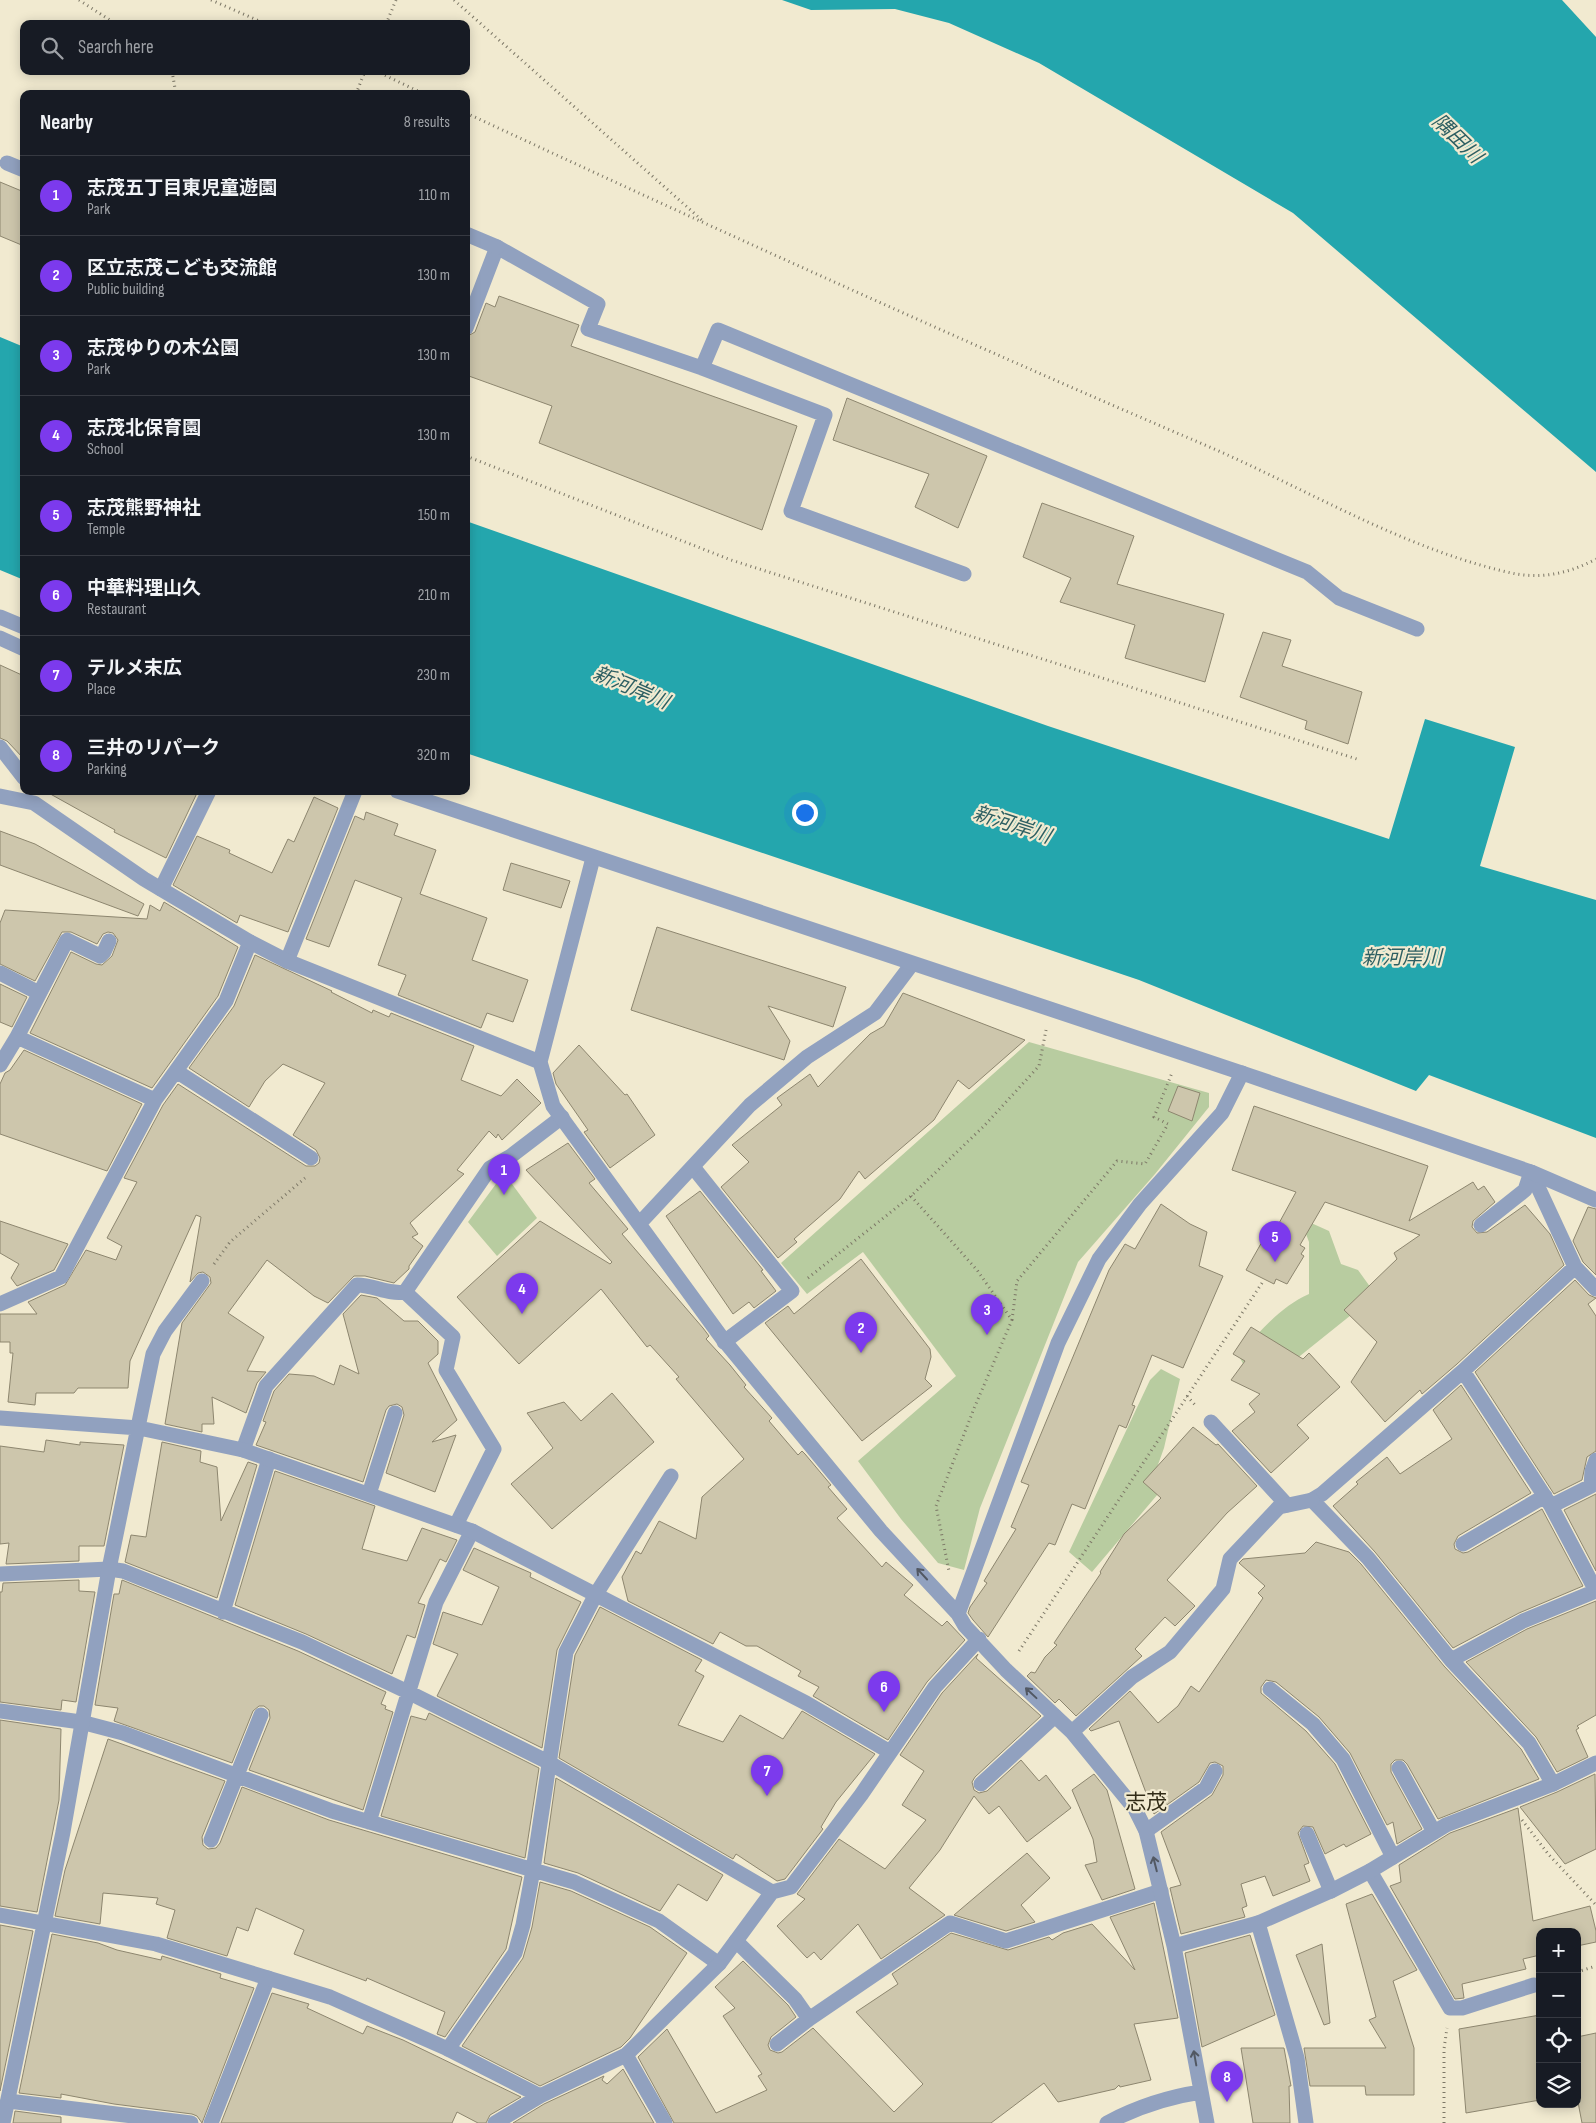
<!DOCTYPE html>
<meta charset="utf-8">
<style>
body{margin:0;font-family:"Sofia Sans Condensed","Noto Sans JP",sans-serif;background:#20242c;color:#f1f3f6}
.controls{position:absolute;right:15px;bottom:15px;display:grid;overflow:hidden;border-radius:10px;box-shadow:0 2px 12px #0003}
.controls button{width:45px;height:45px;display:grid;place-items:center;padding:0;border:0;border-bottom:1px solid #363941;background:#171b24;color:#f1f3f6;font:25px sans-serif}
.you{position:absolute;left:804px;top:812px;width:18px;height:18px;margin:-12px;border:4px solid #fff;border-radius:50%;background:#1a73e8;box-shadow:0 0 0 8px #1a73e833}
.badge{display:grid;place-items:center;width:32px;height:32px;border-radius:50%;background:#7c3aed;color:#fff;font-size:16px;font-weight:700}
.pin{position:absolute;translate:-50% -41px;filter:drop-shadow(0 1px 2px #0008)}
.pin::after{content:'';position:absolute;top:26px;width:18px;height:15px;background:inherit;clip-path:polygon(0 0,100% 0,50% 100%)}
.list{margin:0;padding:0;list-style:none}
h2{display:flex;justify-content:space-between;align-items:center;height:65px;margin:0;padding:0 20px;font-size:21px}
h2 small{font-size:16px;font-weight:400;color:#9ea1a6}
.list li{display:grid;grid-template-columns:32px 1fr auto;gap:15px;align-items:center;box-sizing:border-box;height:80px;padding:0 20px;border-top:1px solid #363941}
.list b{display:block;font-size:19px;white-space:nowrap}
.list p{margin:0;font-size:16px;white-space:nowrap;color:#9ea1a6}
.list em{font-size:16px;font-style:normal;color:#9ea1a6}
.icon{flex:none;width:28px;height:28px;fill:none;stroke:currentColor;stroke-width:2;stroke-linecap:round;stroke-linejoin:round}
.map{position:relative;flex:none;width:1596px;height:2123px;overflow:hidden}
.search{position:absolute;background:#171b24;box-shadow:0 2px 12px #0003;left:20px;top:20px;width:450px;height:55px;display:flex;align-items:center;gap:12px;box-sizing:border-box;padding:0 18px;border-radius:10px;color:#9ea1a6;font-size:19px}
.panel{position:absolute;background:#171b24;box-shadow:0 2px 12px #0003;left:20px;top:90px;width:450px;height:705px;border-radius:10px}
.map>svg:first-child{display:block}
</style>
<div class="map">
<svg width="1596" height="2123" viewBox="0 0 1596 2123">
<rect width="100%" height="100%" fill="#f1ead0"/>
<path fill="#b8cca0" d="M1029 1042 1209 1093V1107L1155 1174 1078 1262 980 1508 964 1570 938 1563 901 1519 858 1461 956 1376 863 1252 807 1294 781 1263Z
M504 1173 537 1218 497 1256 468 1222Z
M1300 1218 1329 1231 1341 1264 1358 1270 1376 1295 1270 1380 1253 1383 1239 1356C1258 1333 1281 1306 1309 1294V1242Z
M1161 1369 1180 1379 1164 1448 1155 1473 1163 1488 1092 1572 1069 1552 1150 1380Z"/>
<path fill="#24a6ad" d="M782 0H1562L1596 37V472L1293 213 1039 63 949 23 895 9 811 10Z
M0 337 24 347V580L0 570Z
M466 521 1048 726 1389 839 1425 719 1515 747 1480 866 1596 900V1138L1429 1075 1416 1091 1139 980 466 753Z"/>
<path fill="#cdc6ac" stroke="#8d866f" d="M0 182 24 192V246L0 236Z
M499 296 579 325 571 346 797 426 762 530 539 443 552 406 466 375V337L475 332 486 303 495 307Z
M847 398 987 456 958 528 915 507 929 474 833 440Z
M1042 503 1134 536 1117 584 1224 614 1205 682 1125 658 1135 625 1060 602 1071 578 1023 557Z
M1263 632 1291 640 1282 666 1362 692 1348 744 1305 729 1307 721 1240 697Z
M0 665 24 676V759L7 741 0 738Z
M45 791H198L166 858 114 832 115 830Z
M314 797 338 808 288 932 240 915 237 923 173 885 197 836 230 850 229 853 272 873 288 839 294 842Z
M366 812 398 824 394 835 436 850 420 894 487 918 472 960 528 980 513 1022 487 1013 481 1028 398 995 406 975 378 965 402 898 355 880 329 947 306 939 355 816 364 820Z
M0 831 35 844 144 904 138 916 0 865Z
M511 863 570 881 561 908 503 890Z
M164 902 238 947 218 996 152 1088 30 1033 71 952 96 964 102 965 112 956 118 940 113 933 108 932 103 934 97 944 71 932H62L35 981 0 964V923L5 910 147 919 150 905 160 911Z
M657 927 846 987 833 1027 768 1006 790 1041 784 1060 631 1010Z
M255 955 332 991 331 992 372 1013 373 1010 389 1017 391 1013 474 1046 461 1080 501 1096 517 1079 541 1103 502 1140 498 1134 496 1138 489 1131 457 1170 464 1174 410 1223 418 1234 412 1237 423 1246 409 1266V1269L394 1283 365 1276H354L328 1303 314 1296 267 1260 228 1313 264 1337 247 1371 266 1372 257 1383 246 1413 212 1397 214 1424H202V1432L165 1424 182 1323 211 1283 210 1277 203 1272 198 1273 190 1282 201 1217 196 1215 130 1361 128 1388H78L74 1393H36L35 1405 8 1402 13 1353H10V1342H0V1314H37L28 1302 65 1285 86 1250 116 1260 122 1246 107 1238 137 1182 124 1178 163 1105 178 1084 306 1166H315L319 1163 320 1158 316 1150 293 1135 325 1083 283 1064 265 1081 249 1107 189 1068 234 1006Z
M0 984 27 997 12 1027 0 1022Z
M903 993 1025 1040 969 1089 958 1080 934 1120 865 1179 859 1171 840 1199 794 1239 797 1242 778 1258 721 1187 749 1162 732 1145 782 1105 777 1098 810 1074 818 1087 870 1034 884 1026Z
M579 1045 625 1095 627 1094 655 1135 610 1168 584 1132 588 1130 556 1084 553 1073Z
M24 1050 142 1104 107 1171 0 1134V1084L5 1073 10 1070Z
M1178 1086 1200 1093 1192 1121 1168 1111Z
M1254 1106 1428 1166 1409 1221 1473 1182 1478 1190 1484 1186 1495 1202 1473 1221 1472 1227 1477 1233 1487 1232 1525 1205 1550 1234 1564 1265 1457 1364 1422 1394 1420 1390 1385 1422 1351 1382 1377 1342 1344 1310 1397 1259 1394 1253 1420 1235 1325 1202 1300 1245 1305 1248 1301 1254 1304 1256 1287 1284 1276 1279 1274 1284 1246 1270 1267 1233 1272 1236 1296 1192 1232 1170Z
M568 1143 595 1179 589 1183 628 1229 622 1234 703 1328 709 1336 706 1339 730 1365 746 1385 744 1387 772 1418 769 1421 798 1455 802 1451 805 1454 831 1485 828 1487 847 1509 837 1518 882 1567 886 1562 913 1585 904 1595 942 1626 947 1621 965 1640 927 1682 888 1740 813 1696 819 1687 798 1676 801 1671 757 1646H746L720 1632 713 1644 628 1601 622 1577 636 1551 641 1554 659 1521 696 1539 702 1497 744 1459 676 1379 679 1377 650 1345 647 1347 601 1289 519 1364 457 1297 540 1221 610 1264 612 1262 526 1170Z
M700 1191 763 1270 761 1271 776 1291 754 1308 749 1302 733 1314 666 1216Z
M1161 1204 1190 1224 1207 1232 1199 1266 1223 1276 1183 1368 1152 1355 1132 1405 1135 1406 1126 1428 1119 1425 1085 1509 1072 1504 1055 1545 1049 1543 988 1637 973 1620 968 1613 970 1607 987 1583 984 1581 1016 1529 1011 1527 1029 1485 1021 1482 1109 1270 1125 1244 1135 1249Z
M1588 1207 1596 1209V1275L1583 1262 1573 1241Z
M0 1221 68 1244 54 1270 17 1286 11 1278 19 1264 0 1253Z
M861 1259 930 1349 931 1357 925 1379 932 1386 862 1441 765 1323 788 1306 794 1314Z
M1575 1280 1589 1295 1596 1298 1588 1304 1596 1316V1451L1587 1457 1582 1480 1554 1494 1475 1372Z
M361 1295 377 1298 404 1321H418L438 1341V1354L428 1363 457 1420 432 1442 456 1435 435 1492 386 1473 404 1415 402 1407 397 1404 389 1406 386 1410 363 1482 256 1445 266 1422 263 1421 274 1391 289 1374 314 1376 334 1385 340 1365 359 1374 343 1314Z
M1251 1327 1303 1359 1309 1353 1340 1387 1297 1425 1309 1438 1271 1473 1232 1431 1255 1412 1249 1404 1260 1394 1231 1380 1245 1361 1233 1354Z
M1461 1385 1531 1493 1458 1536 1454 1544 1455 1549 1463 1553 1468 1552 1542 1509 1583 1586 1519 1613 1453 1648 1375 1552 1333 1506 1358 1484 1356 1482 1387 1457 1400 1474 1452 1439 1433 1410Z
M612 1393 654 1442 552 1529 511 1484 553 1448 527 1413 564 1402 581 1421Z
M1193 1427 1216 1445 1218 1444 1257 1486 1227 1513 1167 1580 1195 1606 1175 1626 1165 1617 1135 1649 1142 1656 1076 1716 1059 1699 1055 1703 1027 1676 1031 1672 1035 1673 1045 1657 1057 1645 1054 1643 1101 1573 1100 1572 1124 1534 1161 1498 1143 1482Z
M46 1440 80 1445V1442L124 1445 104 1546H79V1561L6 1564 9 1543 0 1544V1446L44 1452Z
M162 1442 201 1451 200 1462 217 1467 221 1521 248 1462 257 1465 217 1598 125 1562 131 1535 146 1537Z
M275 1471 375 1506 362 1549 407 1561 422 1528 457 1540 446 1562 440 1559 418 1603 425 1605 415 1638 407 1635 392 1674 306 1634 235 1605Z
M1596 1494V1571L1564 1510Z
M1316 1542 1349 1552 1361 1564 1444 1666 1521 1749 1539 1779 1438 1819 1407 1764 1403 1760H1395L1391 1764V1772L1422 1829 1397 1844 1393 1822 1387 1825 1350 1753 1319 1717 1276 1682 1266 1680 1261 1687V1693L1306 1731 1335 1764 1371 1834 1346 1847 1344 1844 1325 1854 1313 1827 1303 1826 1298 1833 1309 1863 1304 1865 1310 1881 1273 1896 1265 1876 1241 1884 1247 1906 1242 1908 1245 1917 1181 1934 1170 1888 1181 1885 1161 1832 1212 1795 1223 1775V1766L1215 1762 1210 1763 1199 1782 1154 1814 1119 1721 1091 1731 1089 1729 1130 1691 1158 1723 1178 1706 1191 1686 1199 1692 1263 1598 1258 1593 1265 1586 1239 1563 1243 1559 1305 1553Z
M474 1548 531 1573 530 1577 581 1602 557 1650 542 1748 437 1696 458 1654 433 1644 443 1612 482 1625 499 1587 463 1570Z
M79 1580V1591L95 1592 76 1702 62 1700 61 1710 0 1702V1592H2L3 1583Z
M122 1580 298 1651 386 1692 381 1704 386 1706 385 1709 393 1712 363 1810 249 1770 270 1718 269 1710 264 1706H259L253 1711 232 1763 114 1721 118 1708 95 1705 114 1594H119Z
M1596 1601V1715L1577 1726 1579 1728 1576 1730 1588 1757 1557 1772 1536 1737 1466 1662 1527 1629Z
M600 1607 702 1660 695 1671 704 1676 678 1725 723 1742 740 1715 783 1739 802 1711 875 1754 836 1802 821 1827 823 1829 785 1879 777 1881 736 1854 733 1859 559 1758 575 1655Z
M978 1654 976 1658 1041 1716 975 1777 972 1782 974 1790 979 1793 987 1791 1021 1760 1039 1781 1046 1775 1071 1808 1027 1842 999 1806 989 1814 974 1796 940 1850 909 1888 945 1915 881 1959 858 1924 821 1960 814 1952 807 1958 777 1926 805 1899 797 1894 839 1839 885 1869 926 1820 902 1805 924 1771 900 1755 942 1693Z
M429 1713 539 1768 525 1858 381 1816 411 1716 426 1720Z
M0 1720 61 1729 59 1800 37 1912 0 1906Z
M108 1739 225 1781 202 1837 203 1845 208 1849 216 1848 220 1843 242 1787 329 1820 522 1877 506 1949 445 2037 437 2034 445 2012 367 1978 366 1981 294 1954 304 1930 256 1908 248 1931 237 1927 227 1956 167 1938 175 1910 156 1904 158 1898 103 1893 100 1924 55 1916 65 1870Z
M1094 1774 1107 1790 1135 1889 1102 1900 1085 1865 1097 1862 1093 1839 1072 1790Z
M1595 1774 1596 1849 1565 1864 1520 1807 1557 1792Z
M556 1778 723 1875 707 1901 678 1884 660 1911 578 1873 544 1863Z
M1518 1808 1533 1921 1590 1906 1596 1931V1942L1577 1946V1932H1540V1955L1523 1959 1526 1969 1462 1984 1464 1998 1455 1999 1390 1886 1401 1882 1399 1865 1450 1833Z
M1027 1853 1050 1878 1021 1905 1035 1922 1006 1931 954 1915Z
M540 1882 571 1891 650 1927 687 1953 630 2038 621 2047 540 2086 462 2046 523 1958 532 1927Z
M1372 1894 1417 1970 1393 1981 1414 2048V2095H1366L1365 2086H1310L1304 2048H1386L1369 2020 1376 2017 1346 1904Z
M1154 1903 1178 2018 1134 2024 1151 2080 1120 2087 1119 2085 1115 2089 1058 2102 1044 2083 991 2123H674L638 2057 667 2029 716 2113 767 2090 758 2076 762 2074 723 2016 735 2008 715 1987 743 1961 788 2005 796 2017 771 2037 768 2045 770 2050 778 2053 782 2052 813 2028 894 2112 923 2084 856 2012 898 1984 892 1974 951 1933 1008 1950 1049 1937 1052 1940 1063 1933 1092 1924 1135 1970 1110 1917Z
M0 1925 33 1931 0 2091Z
M52 1934 98 1943 117 1950 161 1960 162 1956 221 1974 220 1978 254 1988 202 2123 197 2116 192 2114 114 2104 61 2094V2098L19 2093Z
M1250 1935 1275 2015 1202 2047 1185 1953Z
M1322 1944 1330 2023 1324 2025 1296 1955Z
M272 1993 309 2004 307 2008 363 2034 367 2026 403 2040 521 2097 490 2115 486 2123H478L457 2112 452 2123H221Z
M1540 2015V2100L1466 2113 1459 2029Z
M1596 2033V2123H1582L1577 2097V2037Z
M1241 2048H1284L1291 2086H1289L1290 2123H1253Z
M623 2069 654 2123H513L544 2104 604 2076 602 2080 607 2084Z
M15 2111 61 2117V2123H13Z"/>
<g fill="none" stroke-linecap="round" stroke-linejoin="round">
<path stroke="#7c7766" stroke-width="3" stroke-dasharray="1 4" stroke-linecap="butt" d="M79 0 116 24
M211 0 266 24
M454 0 704 222
M386 24 396 0
M172 71 176 94
M376 71 424 94
M356 94 365 71
M466 113C711 227 957 339 1205 445 1305 488 1400 547 1507 572 1539 580 1568 574 1596 559
M466 456 731 560 1360 760
M911 1196 977 1270 1012 1320 975 1406 936 1506 949 1571
M214 1264 230 1242 305 1178
M808 1278 911 1196 984 1126 1039 1066 1046 1030
M1012 1320 1017 1281 1117 1161 1145 1164 1168 1124 1154 1117 1172 1073
M1187 1396 1197 1407
M1019 1651 1262 1283
M1522 1820 1549 1855 1596 1905
M1577 1972 1596 1966
M1444 2123V2049L1447 2028"/>
<path stroke="#91a1bf" stroke-width="15" d="M7 163 24 170
M466 328 497 247 598 304 588 329 702 368 825 415 791 511 964 574
M702 368 718 330 1307 572 1339 598 1417 629
M0 747 24 778
M161 889 209 791
M287 961 355 791
M0 973 39 993
M17 1037 155 1100
M0 1065 17 1037 67 940 100 956 104 952 109 941
M176 1071 311 1158
M693 1167 792 1291 724 1342
M1531 1172 1575 1267 1596 1289
M1481 1225 1525 1190 1531 1172
M0 1304 61 1277 155 1100 226 1001 250 942
M1211 1422 1287 1505
M243 1450 266 1386 357 1285C374 1285 388 1295 405 1292
M369 1494 395 1413
M1551 1506 1591 1486 1592 1471 1596 1460
M456 1525 494 1449 446 1370 453 1337 405 1292 490 1168 511 1156 562 1117
M1463 1544 1545 1496
M0 1574 109 1569 123 1571 302 1642 408 1692 548 1762 772 1892
M223 1612 269 1459
M1451 1660 1523 1621 1596 1591 1551 1506 1463 1371
M1270 1689 1313 1724 1343 1759 1393 1857
M0 1711 81 1722 123 1733 332 1811 574 1882 659 1921 719 1964
M1399 1768 1434 1832
M981 1784 1055 1716
M1553 1784 1529 1743 1451 1660 1368 1558 1312 1500 1322 1494 1463 1371 1575 1267
M369 1822 436 1602 472 1531
M1146 1831 1206 1788 1215 1771
M1307 1834 1331 1891
M211 1840 261 1715
M1370 1871 1450 2008H1462L1534 1985
M1258 1923 1297 2058 1306 2123
M736 1941 795 1999 809 2019
M777 2044 809 2019 950 1923 1006 1941 1161 1891
M448 2049 515 1953 523 1925 533 1870 566 1652 596 1594 671 1476
M626 2055 665 2123
M8 2101 191 2123
M211 2123 268 1978"/>
<path stroke="#91a1bf" stroke-width="15" d="M466 234 497 247
M0 617 24 627
M0 796 34 803 144 879 250 942 287 961 540 1062
M593 858 540 1062 553 1106 722 1338 881 1531 958 1614 965 1626 1006 1670 1072 1732 1135 1809 1146 1831 1174 1946 1207 2123
M639 1224 750 1105 807 1057 875 1013 912 964
M0 1418 139 1428 243 1450 472 1531 806 1703 890 1752
M958 1614 1058 1343 1099 1259 1140 1204 1222 1113 1242 1073
M1072 1732 1132 1677 1170 1652 1223 1589 1230 1559 1279 1507 1312 1500
M0 1915 156 1944 330 1997 448 2049 540 2096
M1174 1946 1258 1923 1331 1891 1370 1871 1446 1825 1553 1784 1596 1763
M3 2123 63 1832 109 1569 153 1354 165 1331 202 1281
M495 2123 540 2096 626 2055 719 1964 772 1892 791 1887 861 1795 935 1687 979 1639
M1107 2123C1137 2107 1167 2097 1201 2092"/>
<path stroke="#91a1bf" stroke-width="15" d="M0 638 24 649
M397 791 1242 1073 1531 1172 1596 1200"/>
</g>
<defs><path id="oneway-shaft" d="M-6 0H5M1.5-3L5.5 0L1.5 3" fill="none" stroke-width="1.6" stroke-linecap="round" stroke-linejoin="round" transform="scale(1.25)"/></defs>
<g stroke="#525863">
<use href="#oneway-shaft" transform="translate(922 1574) rotate(-133)"/>
<use href="#oneway-shaft" transform="translate(1031 1693) rotate(-137)"/>
<use href="#oneway-shaft" transform="translate(1155 1864) rotate(-104)"/>
<use href="#oneway-shaft" transform="translate(1195 2058) rotate(-100)"/>
</g>
<g text-anchor="middle" dominant-baseline="central" stroke-width="4.5" stroke-linejoin="round" paint-order="stroke">
<g font-size="20" font-style="italic" fill="#2d5f62" stroke="#f1ead0">
<text transform="translate(1457 139) rotate(44)">隅田川</text>
<text transform="translate(631 688) rotate(23)">新河岸川</text>
<text transform="translate(1012 825) rotate(18)">新河岸川</text>
<text x="1402" y="958">新河岸川</text>
</g>
<g font-size="21" fill="#312b16" stroke="#f1ead0">
<text x="1146" y="1802">志茂</text>
</g>
</g>
</svg>
<div class="controls">
<button>+</button>
<button>−</button>
<button><svg class="icon" aria-label="locate" viewBox="0 0 24 24"><circle cx="12" cy="12" r="6"/><path d="M12 2v4M12 18v4M2 12h4M18 12h4"/></svg></button>
<button><svg class="icon" aria-label="layers" viewBox="0 0 24 24"><path d="M12 4l9 5-9 5-9-5zM3 14l9 5 9-5"/></svg></button>
</div>
<div class="you"></div>
<div class="pin badge" style="left:504px;top:1195px">1</div>
<div class="pin badge" style="left:861px;top:1353px">2</div>
<div class="pin badge" style="left:987px;top:1335px">3</div>
<div class="pin badge" style="left:522px;top:1314px">4</div>
<div class="pin badge" style="left:1275px;top:1262px">5</div>
<div class="pin badge" style="left:884px;top:1712px">6</div>
<div class="pin badge" style="left:767px;top:1796px">7</div>
<div class="pin badge" style="left:1227px;top:2102px">8</div>
<div class="search"><svg class="icon" aria-label="search" viewBox="0 0 24 24"><circle cx="10" cy="10" r="6"/><path d="M15 15l6 6"/></svg>Search here</div>
<section class="panel">
<h2>Nearby<small>8 results</small></h2>
<ul class="list">
<li><span class="badge">1</span><div><b>志茂五丁目東児童遊園</b><p>Park</p></div><em>110 m</em></li>
<li><span class="badge">2</span><div><b>区立志茂こども交流館</b><p>Public building</p></div><em>130 m</em></li>
<li><span class="badge">3</span><div><b>志茂ゆりの木公園</b><p>Park</p></div><em>130 m</em></li>
<li><span class="badge">4</span><div><b>志茂北保育園</b><p>School</p></div><em>130 m</em></li>
<li><span class="badge">5</span><div><b>志茂熊野神社</b><p>Temple</p></div><em>150 m</em></li>
<li><span class="badge">6</span><div><b>中華料理山久</b><p>Restaurant</p></div><em>210 m</em></li>
<li><span class="badge">7</span><div><b>テルメ末広</b><p>Place</p></div><em>230 m</em></li>
<li><span class="badge">8</span><div><b>三井のリパーク</b><p>Parking</p></div><em>320 m</em></li>
</ul>
</section>
</div>
